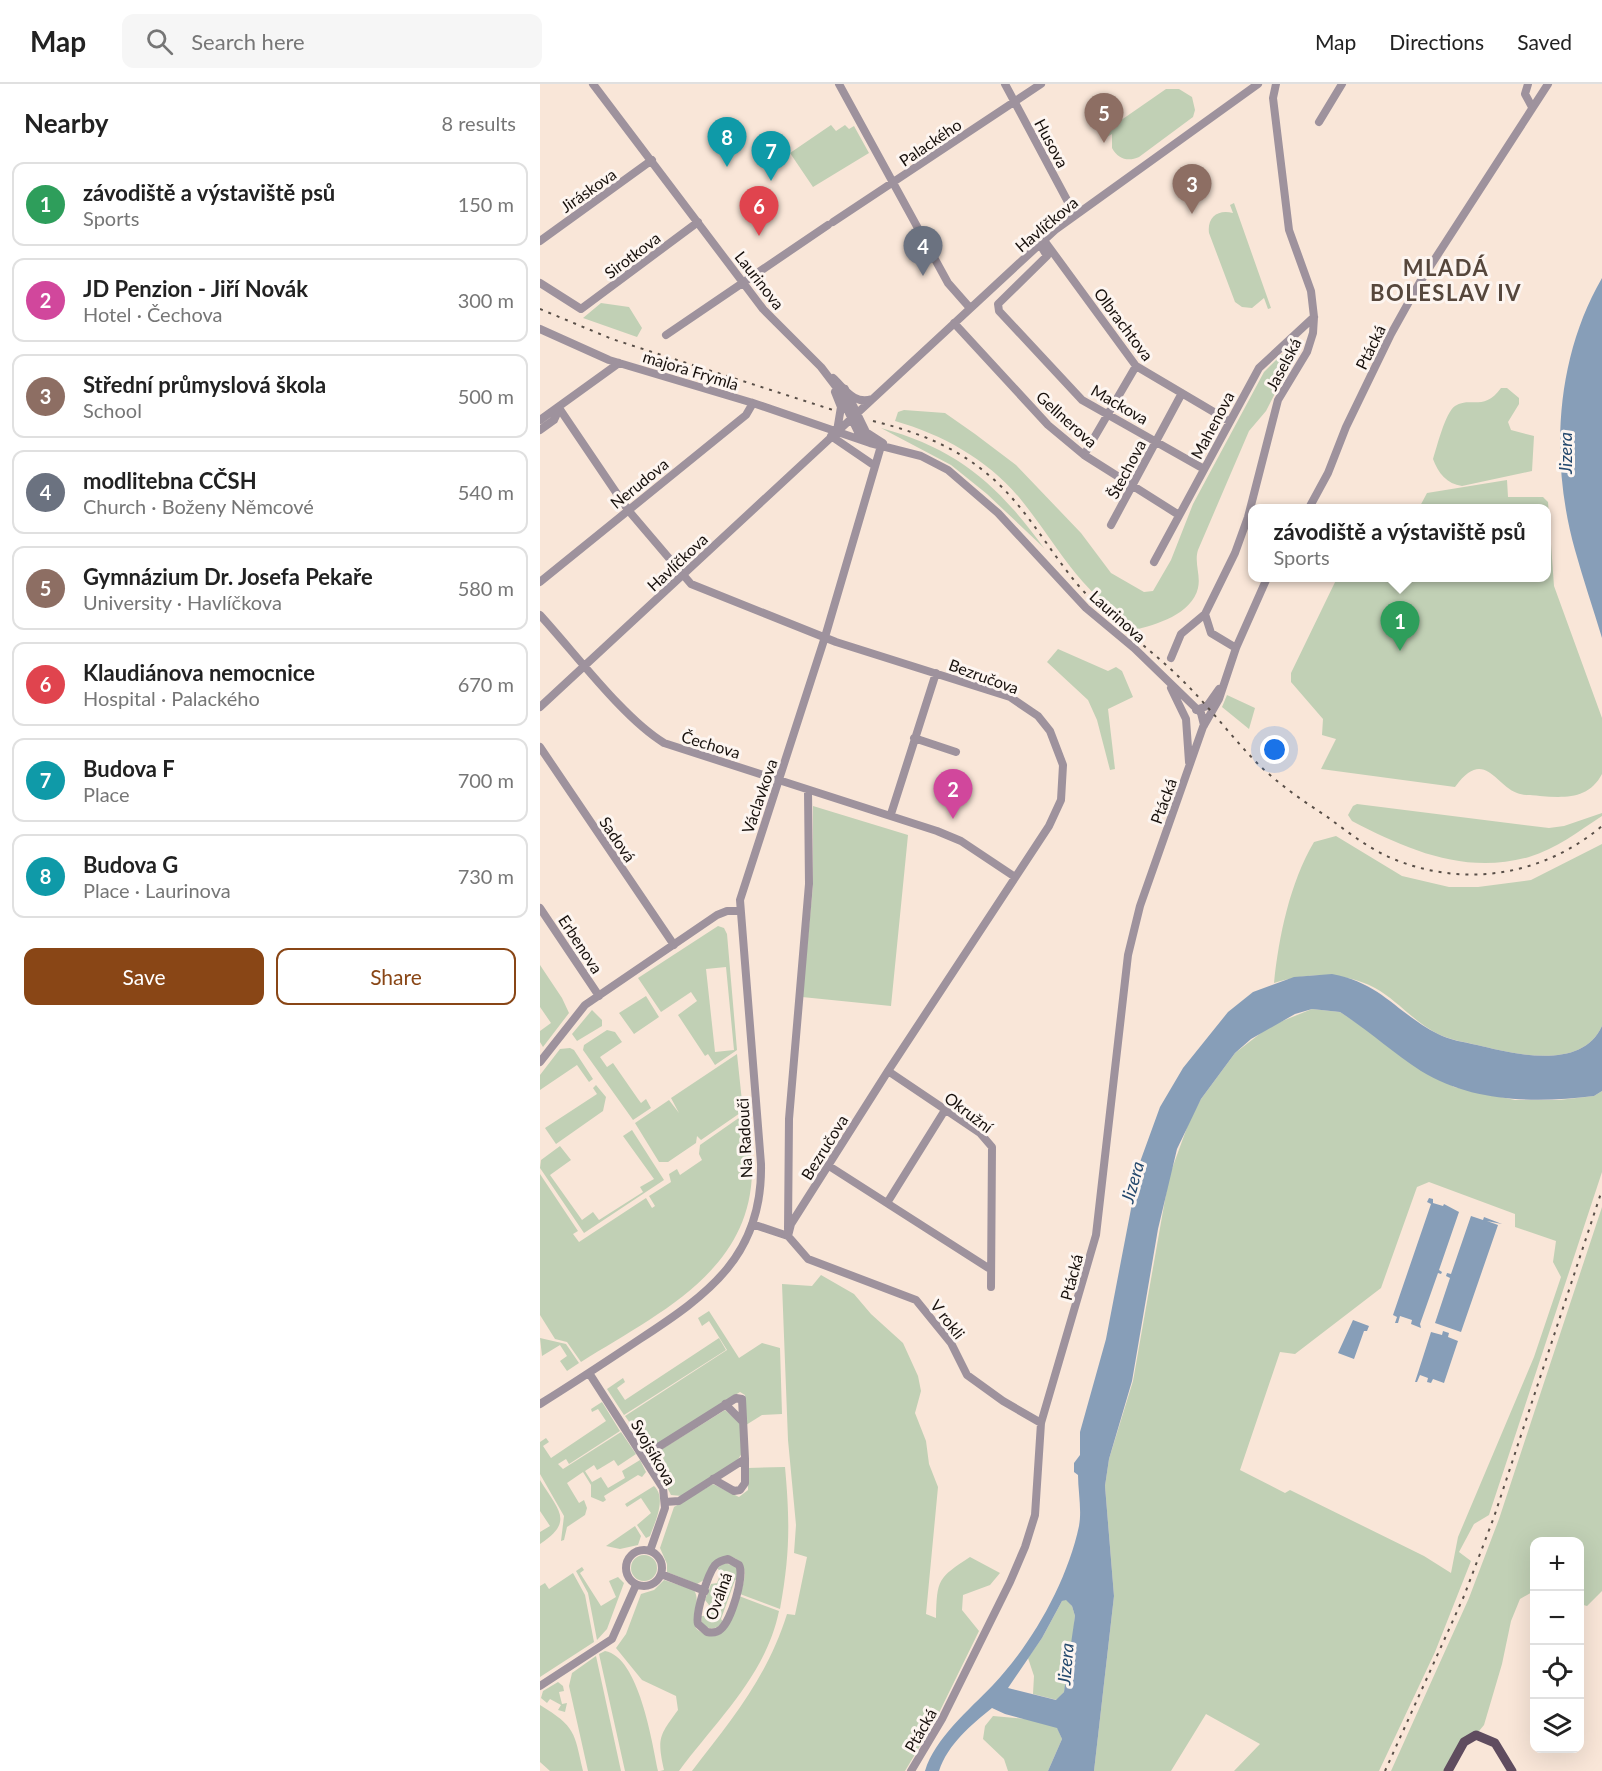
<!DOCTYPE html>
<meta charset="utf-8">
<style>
body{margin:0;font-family:Lato,sans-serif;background:#f6f6f6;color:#222}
.controls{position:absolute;right:18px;bottom:18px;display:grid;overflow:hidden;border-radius:12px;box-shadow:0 6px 24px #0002}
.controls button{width:54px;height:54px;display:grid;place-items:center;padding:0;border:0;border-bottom:2px solid #e0e0e0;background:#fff;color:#222;font:30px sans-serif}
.you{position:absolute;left:735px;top:666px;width:21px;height:21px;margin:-15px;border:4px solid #fff;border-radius:50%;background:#1a73e8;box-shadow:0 0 0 9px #1a73e833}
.badge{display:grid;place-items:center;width:39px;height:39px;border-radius:50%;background:#894616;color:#fff;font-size:20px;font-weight:700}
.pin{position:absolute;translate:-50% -50px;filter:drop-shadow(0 2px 3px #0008)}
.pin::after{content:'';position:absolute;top:32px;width:21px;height:18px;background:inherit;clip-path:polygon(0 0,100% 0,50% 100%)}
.popup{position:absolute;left:708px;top:420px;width:303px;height:78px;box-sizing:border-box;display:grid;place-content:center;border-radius:12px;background:#fff;filter:drop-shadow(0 2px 4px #0005);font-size:20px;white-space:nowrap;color:#767676}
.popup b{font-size:22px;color:#222}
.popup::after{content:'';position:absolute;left:50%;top:100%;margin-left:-12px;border:12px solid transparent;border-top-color:#fff}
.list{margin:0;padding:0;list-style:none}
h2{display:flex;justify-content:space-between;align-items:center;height:78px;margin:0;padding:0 24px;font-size:26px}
h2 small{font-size:20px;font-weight:400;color:#767676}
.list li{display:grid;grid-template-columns:39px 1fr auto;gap:18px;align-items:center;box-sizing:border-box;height:84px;margin:0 12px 12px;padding:0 12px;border:2px solid #e0e0e0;border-radius:12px}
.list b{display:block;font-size:22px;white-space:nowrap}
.list p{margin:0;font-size:20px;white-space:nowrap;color:#767676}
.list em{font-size:20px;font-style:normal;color:#767676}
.actions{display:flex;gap:12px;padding:18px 24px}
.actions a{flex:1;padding:14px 0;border:2px solid #894616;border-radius:12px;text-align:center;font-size:21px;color:#894616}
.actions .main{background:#894616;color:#fff}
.icon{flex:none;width:33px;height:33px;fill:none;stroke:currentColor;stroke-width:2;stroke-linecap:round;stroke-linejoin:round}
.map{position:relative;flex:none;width:1062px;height:1687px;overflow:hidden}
header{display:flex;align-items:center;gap:36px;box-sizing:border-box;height:84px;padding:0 30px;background:#fff;border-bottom:2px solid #e0e0e0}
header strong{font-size:28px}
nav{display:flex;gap:33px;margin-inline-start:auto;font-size:21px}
.search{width:420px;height:54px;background:#f6f6f6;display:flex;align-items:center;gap:15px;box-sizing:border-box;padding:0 21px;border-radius:12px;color:#767676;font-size:22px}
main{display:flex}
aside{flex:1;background:#fff}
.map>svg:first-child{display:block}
</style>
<header>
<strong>Map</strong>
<div class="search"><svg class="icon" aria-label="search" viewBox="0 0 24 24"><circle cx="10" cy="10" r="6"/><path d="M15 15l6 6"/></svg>Search here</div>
<nav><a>Map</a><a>Directions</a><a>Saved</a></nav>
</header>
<main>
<aside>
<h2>Nearby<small>8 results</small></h2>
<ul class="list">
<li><span class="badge" style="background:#2e9e5b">1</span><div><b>závodiště a výstaviště psů</b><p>Sports</p></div><em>150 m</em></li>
<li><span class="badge" style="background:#d1479c">2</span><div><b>JD Penzion - Jiří Novák</b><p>Hotel · Čechova</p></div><em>300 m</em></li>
<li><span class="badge" style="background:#8d6e63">3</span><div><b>Střední průmyslová škola</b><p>School</p></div><em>500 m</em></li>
<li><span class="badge" style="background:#6b7280">4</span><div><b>modlitebna CČSH</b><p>Church · Boženy Němcové</p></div><em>540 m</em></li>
<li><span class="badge" style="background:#8d6e63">5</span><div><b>Gymnázium Dr. Josefa Pekaře</b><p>University · Havlíčkova</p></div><em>580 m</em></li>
<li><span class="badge" style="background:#e0444e">6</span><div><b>Klaudiánova nemocnice</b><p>Hospital · Palackého</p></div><em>670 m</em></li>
<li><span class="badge" style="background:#0f9aa8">7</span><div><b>Budova F</b><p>Place</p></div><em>700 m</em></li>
<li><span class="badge" style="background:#0f9aa8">8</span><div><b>Budova G</b><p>Place · Laurinova</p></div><em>730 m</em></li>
</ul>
<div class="actions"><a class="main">Save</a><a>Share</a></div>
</aside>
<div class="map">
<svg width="1062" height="1687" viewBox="0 0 1062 1687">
<rect width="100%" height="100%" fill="#f9e6d8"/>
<path fill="#c1d0b5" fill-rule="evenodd" d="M626 5H639L652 13 655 26 653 33 599 73C588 78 578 75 572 64V50L567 53 564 48Z
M291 41 296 47 305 41 309 45 314 42 329 69 273 103 250 69Z
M694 119 731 224 728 225 724 214 712 224 702 223 695 218 669 149C667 133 678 125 693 129L690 121Z
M61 219 89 223 102 244 97 253 43 234Z
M742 270 750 280 726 327 709 347 658 466C654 479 661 491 658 504 652 530 616 541 594 546 576 531 559 516 543 498 521 473 503 443 482 417 450 377 404 351 355 337L358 328 364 326 405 329 435 350 476 381 541 449 571 489 604 508 613 507 631 476 653 420 724 288Z
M961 304H967L979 314V320L968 338 971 346 994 352 992 387 922 402C907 400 898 389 893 375 897 363 905 329 915 322 930 312 944 328 961 304Z
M341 344C418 365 458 401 504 464L447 410 411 381Z
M967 396 968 413H1003L1008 418 1014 502 1062 634V690C1049 715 1025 714 1000 712 993 711 984 712 977 709 955 701 944 663 915 703L781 685 796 655 782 651 783 635 751 598V589L797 494H1007V424H879L887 409Z
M518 565 568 587 576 583 582 587 593 613 568 625 575 685 570 686 557 636 548 616 507 578Z
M687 611 715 624 709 645 682 623Z
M817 720 1009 744 1024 742 1062 729V732C1039 747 1016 765 989 773 925 791 868 766 812 737L808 731 813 722Z
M273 722 368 751 351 922 262 913 273 802Z
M796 752 862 792 909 803H938L991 796 1062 760V942C1042 987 974 970 937 961 925 958 910 956 898 950 874 938 857 916 835 904 803 887 767 889 734 899 739 851 750 799 774 758Z
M178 842 184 844 187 850 197 966 175 981 168 970 165 972 138 931 157 917 151 908 121 928 98 894ZM186 883 194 966 175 968 166 885Z
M0 881 22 914 29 929 3 963 0 958V947L11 939 0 923Z
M106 912 119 933 94 950 79 929Z
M772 925 800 928 914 1003 975 1016H1019L1054 1012 1062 1007V1088L949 1431 934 1440 919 1468 931 1477 895 1568 839 1687H694L720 1660 666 1630 631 1687H554L574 1512 565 1402 569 1375 593 1297 629 1093 649 1038 661 1015 695 969 730 942ZM889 1098 975 1130V1143L1016 1157 1013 1178 1021 1193 994 1273 918 1453 911 1489 884 1472 750 1406 745 1409 700 1386 740 1268 755 1270 841 1204 877 1103Z
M52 926 62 936V942L37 957 32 950Z
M67 946 75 948 82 958 60 973 67 983 73 979 98 1015 101 1019 106 1015 111 1024 93 1036 43 966 44 961Z
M30 964 34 966 53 995 49 998 37 981 0 1006V991L20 965Z
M197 970 203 1027 161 1056 157 1052 156 1059 128 1078H119L95 1039 129 1016 139 1029 131 1014Z
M56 1001 66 1013 63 1027 16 1060 5 1044 57 1010 53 1004Z
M203 1031C205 1048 212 1068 212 1088 210 1189 115 1231 41 1278L27 1258 15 1255 0 1231V1090L38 1147 33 1150 39 1158 106 1114 112 1124 115 1122 109 1112 131 1098 129 1090 137 1085 140 1091 162 1076 159 1070 160 1061Z
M92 1046 124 1096 44 1149 0 1084 1 1076 20 1062 31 1076 10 1091 42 1136 53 1128 59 1136 103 1108 100 1103 114 1095 83 1052Z
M1062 1123V1507L1047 1522 1040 1520V1458H994V1507L980 1515 971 1537 962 1580 944 1641 906 1687H851L929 1514 959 1435Z
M281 1191 314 1210 331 1230 363 1259 378 1292 381 1307 375 1329 386 1357 389 1380 398 1403 386 1530 396 1534C397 1495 398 1494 430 1473L460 1489 450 1501 423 1511 422 1526 439 1547 395 1637 365 1687H152C192 1635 227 1594 247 1530L255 1531 267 1473 254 1469 256 1441 248 1356 242 1200 272 1202Z
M169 1227 199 1274 222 1259 240 1264 242 1330 222 1331 206 1341 205 1311 200 1308 114 1362 108 1364 85 1332 187 1266 169 1237 162 1242 158 1234Z
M0 1254 26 1260 39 1279 27 1287 20 1277 27 1272 20 1261 2 1272Z
M179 1254 186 1266 84 1331 67 1305 83 1294 85 1298 77 1304 85 1316Z
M62 1318 80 1347 29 1380 26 1375 18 1380 23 1385 81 1348 96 1370 78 1382 74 1376 59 1385 57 1386 54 1381 45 1387 52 1398 61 1393 68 1404 85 1394 82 1387 100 1376 106 1388 102 1393 98 1391 64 1412 66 1416 63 1418 51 1413V1401L43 1388 27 1399 39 1419 44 1416 47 1424 45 1431 27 1443 24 1456 21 1457 24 1432 0 1390V1358L6 1354 9 1358 3 1362 11 1374 66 1337 58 1325 52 1328 51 1325Z
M185 1326 200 1339 202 1369 197 1377 142 1412 131 1411 114 1378V1370Z
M245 1383C250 1438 250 1470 240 1525L200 1510C206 1494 210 1476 187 1472L164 1496 157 1500 127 1488V1480L120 1464 134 1423 173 1400 199 1413 208 1406V1384Z
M0 1396C18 1426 35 1437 0 1460V1448L10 1442 0 1427Z
M114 1402C127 1414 115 1438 110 1452L106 1454 97 1441 111 1429 101 1414 87 1423 85 1420Z
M95 1442 101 1452 98 1461 80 1465 66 1462Z
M91 1484a13 13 0 1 1 26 0a13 13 0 1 1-26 0Z
M185 1479 197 1483 198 1495 195 1496 181 1535 183 1538C175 1546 172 1546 162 1541L161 1532H165L169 1521 165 1516 171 1500 177 1499 181 1488 177 1484Z
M42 1483 44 1486 40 1489 61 1522 76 1513 69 1497 78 1493 84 1499 67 1545 57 1556 48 1509 36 1487Z
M33 1489 45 1511 54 1558 0 1593V1502L5 1499 9 1505Z
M124 1496 154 1506C165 1524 136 1548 176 1551L199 1512 239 1527C226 1591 177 1636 139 1687H120L124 1686C117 1654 119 1652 138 1626L136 1612 102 1596 76 1564 86 1550 101 1510 114 1506Z
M526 1515 532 1522 535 1532 530 1585 524 1608 517 1616 493 1610 494 1592 488 1574 502 1554 522 1517Z
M65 1567C99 1573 112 1658 118 1687H85L59 1570Z
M56 1572 81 1687H48L29 1602 32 1589Z
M18 1598 23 1602 24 1607 19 1608 22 1620 27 1619 25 1628 18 1626 21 1621 10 1615 7 1619 1 1614 3 1607Z
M0 1621C36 1643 34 1648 43 1687H10L0 1678Z
M453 1632 486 1635 517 1643 522 1655 508 1687H468L464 1675 443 1655 445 1642Z"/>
<path fill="#879eb8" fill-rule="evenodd" d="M1062 194V554C1053 524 1043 495 1035 466 1010 377 1015 275 1062 194Z
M792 890C843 900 855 928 898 950 909 956 924 958 937 961 974 970 1042 987 1062 942V1007L1054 1012C997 1019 933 1019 881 987 853 969 828 946 800 928L772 925 755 930 711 955 695 969 661 1015 637 1065 618 1145 592 1297 569 1375 565 1402 574 1512 554 1687H508L522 1655 517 1644 465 1630 452 1624C431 1641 408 1660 399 1687H385C395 1654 429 1626 453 1601 492 1560 527 1498 539 1442 542 1426 538 1407 538 1391L534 1388V1379L540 1371V1348L566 1255 600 1078 620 1023 643 984 688 928 713 908 754 893ZM526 1516 532 1522 535 1532 524 1608 516 1616 468 1604 502 1554 522 1517Z
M889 1114 893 1115V1119L903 1122 904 1120 919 1128 899 1186 902 1188 901 1190 898 1189 880 1240 881 1244 871 1240 872 1236 860 1232 858 1239H855L857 1233 853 1231 891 1120 887 1118Z
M931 1132 943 1136 944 1133 962 1140 947 1137 958 1141 921 1248 895 1239 910 1194 906 1192 907 1189 911 1190Z
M813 1236 829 1242 827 1247H824L814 1275 798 1269Z
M903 1247 909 1249 908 1253 918 1257 904 1299 893 1295 891 1299 887 1298 888 1294 880 1291 877 1298H875L891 1248 902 1251Z"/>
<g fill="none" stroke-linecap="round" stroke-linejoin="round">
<path stroke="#9e929d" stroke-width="8" d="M53 0 223 225 281 283 297 304 319 350 326 356
M299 0 408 199 430 224
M465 0 535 131
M988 0 985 10 992 23
M779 38 802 0
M293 138 501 0
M0 157 112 76
M506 159 596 282 689 337
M501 162 507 172 458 220 459 227 542 316 664 385
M0 199 41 225 158 138
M414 239 508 341 544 371 639 431
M0 245 69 276 213 319 330 359 381 372 408 386 458 429 546 524 594 564 661 629 664 641
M126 251 288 141
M293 294C305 305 314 321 332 315
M305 305 326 348 343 359
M295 308 301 323 297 347
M19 324 88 426 151 500 296 558 470 613 498 632 510 647 523 681 521 716 509 742 348 987 251 1140 248 1152
M0 336 79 279
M0 346 14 336 19 325
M291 352 335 382
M544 371 596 282
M769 424 788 389 806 343 851 250 880 198 1008 0
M571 441 642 309
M614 478 719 284 774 233
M0 498 206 331 213 319
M0 531C35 569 83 634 124 659L397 747 421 757 475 793
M696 564 671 549 665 530 695 469 708 433 738 316 767 268 773 249 774 233 771 207 749 146 733 14 736 0
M631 574 641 550 665 530
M631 604 646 635 649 678
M0 623 515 146 718 0
M656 626 667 622 679 605
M374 654 416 668
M0 663 134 861
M351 730 396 589
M0 824 59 912
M0 978 45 921 177 831 187 827H200
M348 987 440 1049 452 1063 451 1203
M289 1082 450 1185
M347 1119 405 1026
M212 1140 248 1152
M248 1145 249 1035 269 800 268 707
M248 1152 268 1175 376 1216 411 1259 427 1291 463 1317 501 1339
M49 1289 123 1404 125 1424 110 1467
M0 1320C34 1299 67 1277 100 1255 169 1210 223 1171 221 1080L200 816 285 553 341 362
M185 1320 203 1338
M104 1372 196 1314 202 1315 205 1375 139 1417 125 1418
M173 1395 194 1407 200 1406 205 1399V1375
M86 1484a18 18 0 1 1 36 0a18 18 0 1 1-36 0Z
M188 1475 199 1481C205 1491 191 1537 181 1545 177 1549 172 1549 167 1548L158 1540C155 1529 168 1490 175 1481 179 1477 183 1476 188 1475Z
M121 1490 165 1507
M0 1602 72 1555 96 1501
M371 1687 402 1635 470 1498 485 1463 495 1431 501 1339 556 1151 588 871 600 822 663 643 679 615 696 564 727 494"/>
<path stroke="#5f4c5f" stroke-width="9" d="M908 1687 924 1658 936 1651 955 1659 972 1687"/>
<path stroke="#594f48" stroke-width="2" stroke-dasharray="3 6" stroke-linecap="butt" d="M0 225 72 255 293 326
M333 337C374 347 412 361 445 388 484 419 506 463 538 501 570 538 612 565 646 600 672 626 694 656 720 682 740 701 763 717 786 732 808 748 830 766 856 776 927 804 1004 791 1062 742
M845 1687 924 1512 954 1433 1062 1106"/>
</g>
<g text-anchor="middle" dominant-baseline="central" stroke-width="6" stroke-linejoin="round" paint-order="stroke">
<g font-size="16" fill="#17100c" stroke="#fdf5f0">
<text transform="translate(390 58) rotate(-34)">Palackého</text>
<text transform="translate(512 59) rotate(62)">Husova</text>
<text transform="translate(48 106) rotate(-35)">Jiráskova</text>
<text transform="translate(506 140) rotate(-40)">Havlíčkova</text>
<text transform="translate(92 171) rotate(-37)">Sirotkova</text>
<text transform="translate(220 196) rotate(52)">Laurinova</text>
<text transform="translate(584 240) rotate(53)">Olbrachtova</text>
<text transform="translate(830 263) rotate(-64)">Ptácká</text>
<text transform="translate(743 280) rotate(-62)">Jaselská</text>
<text transform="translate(151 286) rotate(17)">majora Frymla</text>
<text transform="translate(580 320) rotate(30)">Mackova</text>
<text transform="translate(527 335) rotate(42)">Gellnerova</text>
<text transform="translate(672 341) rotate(-62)">Mahenova</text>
<text transform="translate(586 385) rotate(-62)">Štechova</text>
<text transform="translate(99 399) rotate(-39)">Nerudova</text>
<text transform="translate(137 478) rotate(-43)">Havlíčkova</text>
<text transform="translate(578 532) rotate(42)">Laurinova</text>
<text transform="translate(444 592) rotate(20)">Bezručova</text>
<text transform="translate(171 660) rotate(17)">Čechova</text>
<text transform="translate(219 712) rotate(-71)">Václavkova</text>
<text transform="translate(623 717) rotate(-70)">Ptácká</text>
<text transform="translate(78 755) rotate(56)">Sadová</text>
<text transform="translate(41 860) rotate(57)">Erbenova</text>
<text transform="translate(429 1028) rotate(37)">Okružní</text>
<text transform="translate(204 1054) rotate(-93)">Na Radouči</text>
<text transform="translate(284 1063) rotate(-58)">Bezručova</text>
<text transform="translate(531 1193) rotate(-75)">Ptácká</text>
<text transform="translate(408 1235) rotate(52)">V rokli</text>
<text transform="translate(114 1368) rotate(60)">Svojsíkova</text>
<text transform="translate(178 1512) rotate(-70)">Oválná</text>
<text transform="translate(380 1646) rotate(-60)">Ptácká</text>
</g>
<g font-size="18" font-style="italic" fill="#23486d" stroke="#fdf5f0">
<text transform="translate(1025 369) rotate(-90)">Jizera</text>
<text transform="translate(592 1098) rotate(-74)">Jizera</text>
<text transform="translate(525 1580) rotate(-85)">Jizera</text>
</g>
<g font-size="22" font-weight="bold" letter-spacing="1.5" fill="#56473c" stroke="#fdf5f0">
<text x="906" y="183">MLADÁ<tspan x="906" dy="25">BOLESLAV IV</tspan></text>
</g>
</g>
</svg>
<div class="controls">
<button>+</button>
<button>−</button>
<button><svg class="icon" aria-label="locate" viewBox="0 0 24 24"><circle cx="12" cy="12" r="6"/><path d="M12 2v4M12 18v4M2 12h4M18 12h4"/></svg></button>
<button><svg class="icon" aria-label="layers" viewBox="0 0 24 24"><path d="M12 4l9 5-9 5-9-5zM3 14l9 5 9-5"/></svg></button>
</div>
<div class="you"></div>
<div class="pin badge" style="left:860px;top:567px;background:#2e9e5b">1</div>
<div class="popup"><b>závodiště a výstaviště psů</b>Sports</div>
<div class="pin badge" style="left:413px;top:735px;background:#d1479c">2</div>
<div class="pin badge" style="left:652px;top:130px;background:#8d6e63">3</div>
<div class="pin badge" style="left:383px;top:192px;background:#6b7280">4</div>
<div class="pin badge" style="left:564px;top:59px;background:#8d6e63">5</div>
<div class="pin badge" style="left:219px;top:152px;background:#e0444e">6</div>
<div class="pin badge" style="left:231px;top:97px;background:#0f9aa8">7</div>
<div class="pin badge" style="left:187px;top:83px;background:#0f9aa8">8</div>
</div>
</main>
